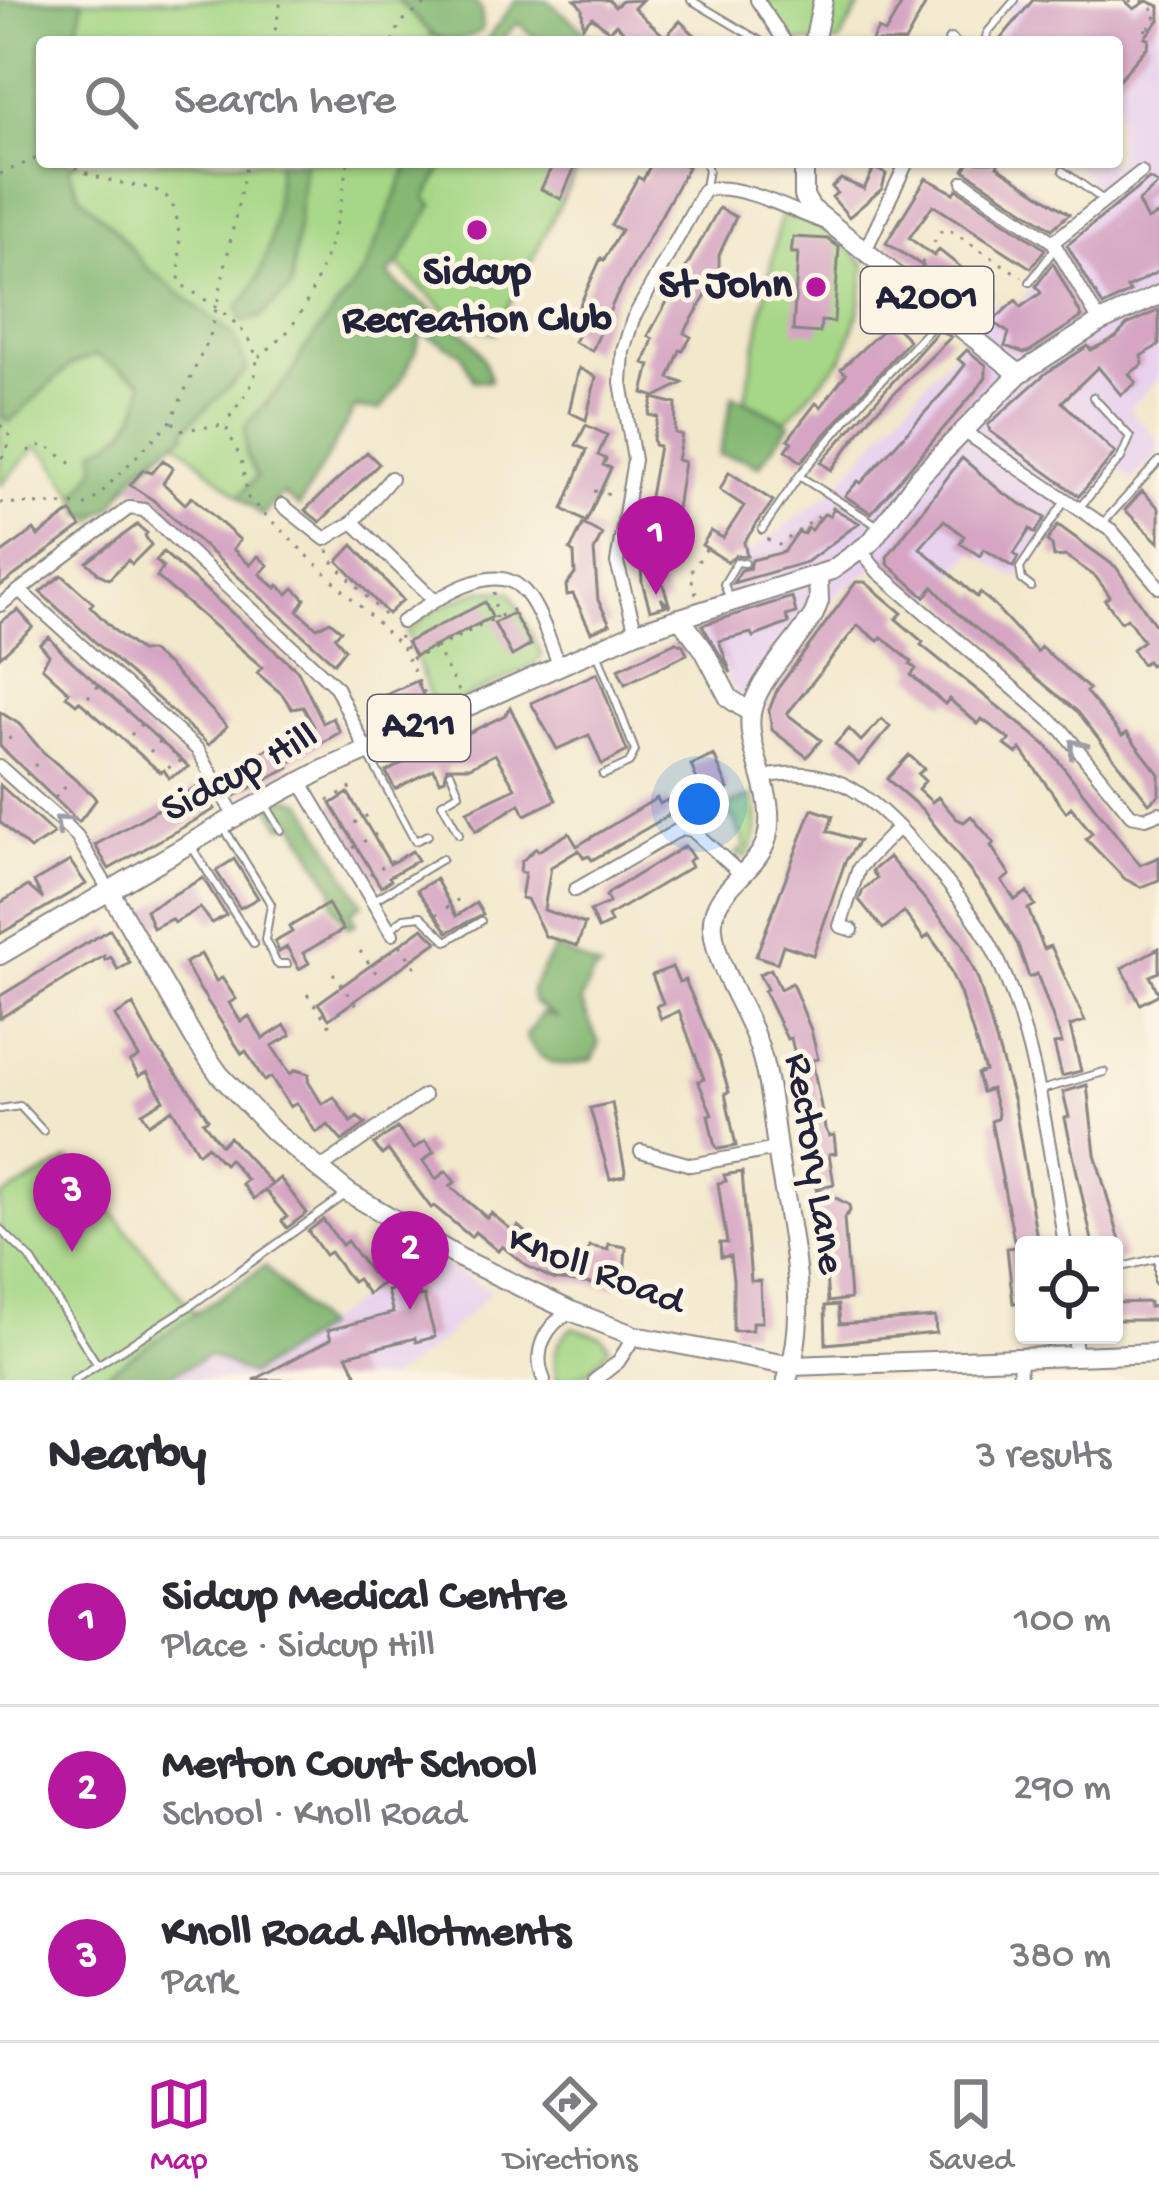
<!DOCTYPE html>
<meta charset="utf-8">
<style>
body{margin:0;font-family:"Gochi Hand",sans-serif;background:#f2f2f3;color:#2b2b33}
.controls{position:absolute;right:36px;bottom:36px;display:grid;overflow:hidden;border-radius:12px;box-shadow:0 3px 9px #0004}
.controls button{width:108px;height:108px;display:grid;place-items:center;padding:0;border:0;border-bottom:3px solid #e1e1e2;background:#fff;color:#2b2b33;font:60px sans-serif}
.you{position:absolute;left:699px;top:804px;width:42px;height:42px;margin:-30px;border:9px solid #fff;border-radius:50%;background:#1a73e8;box-shadow:0 0 0 18px #1a73e833}
.badge{display:grid;place-items:center;width:78px;height:78px;border-radius:50%;background:#b5179e;color:#fff;font-size:39px;font-weight:700}
.pin{position:absolute;translate:-50% -99px;filter:drop-shadow(0 3px 6px #0008)}
.pin::after{content:'';position:absolute;top:63px;width:42px;height:36px;background:inherit;clip-path:polygon(0 0,100% 0,50% 100%)}
.list{margin:0;padding:0;list-style:none}
h2{display:flex;justify-content:space-between;align-items:center;height:156px;margin:0;padding:0 48px;font-size:51px}
h2 small{font-size:39px;font-weight:400;color:#7c7c81}
.list li{display:grid;grid-template-columns:78px 1fr auto;gap:36px;align-items:center;box-sizing:border-box;height:168px;padding:0 48px;border-top:3px solid #e1e1e2}
.list b{display:block;font-size:45px;white-space:nowrap}
.list p{margin:0;font-size:39px;white-space:nowrap;color:#7c7c81}
.list em{font-size:39px;font-style:normal;color:#7c7c81}
.icon{flex:none;width:66px;height:66px;fill:none;stroke:currentColor;stroke-width:2;stroke-linecap:round;stroke-linejoin:round}
.map{position:relative;flex:none;width:1159px;height:1380px;overflow:hidden}
.search{position:absolute;background:#fff;box-shadow:0 3px 9px #0004;left:36px;right:36px;top:36px;height:132px;display:flex;align-items:center;gap:30px;box-sizing:border-box;padding:0 42px;border-radius:12px;color:#7c7c81;font-size:45px}
.sheet{height:660px;background:#fff}
nav{display:flex;justify-content:space-around;align-items:center;box-sizing:border-box;height:168px;border-top:3px solid #e1e1e2;background:#fff;font-size:33px;color:#7c7c81}
nav a{display:grid;justify-items:center;gap:6px}
nav .on{color:#b5179e}
.map>svg:first-child{display:block}
</style>
<div class="map">
<svg width="1159" height="1380" viewBox="0 0 1159 1380">
<rect width="100%" height="100%" fill="#fcf5e5"/>
<filter id="ink" filterUnits="userSpaceOnUse"><feTurbulence type="fractalNoise" baseFrequency=".00833" numOctaves="2"/><feDisplacementMap in="SourceGraphic" scale="24" xChannelSelector="R" yChannelSelector="G"/><feConvolveMatrix kernelMatrix="1 2 1 2 8 2 1 2 1" color-interpolation-filters="sRGB"/></filter>
<filter id="wash" filterUnits="userSpaceOnUse"><feTurbulence type="fractalNoise" baseFrequency=".004" numOctaves="4" result="noise"/><feDisplacementMap in="SourceGraphic" scale="48" xChannelSelector="R" yChannelSelector="G"/><feGaussianBlur stdDeviation="2.7" result="paint"/><feColorMatrix in="noise" values="0 0 0 0 0 0 0 0 0 0 0 0 0 0 0 0 0 1.4 0 .05"/><feComposite in="paint" operator="in"/></filter>
<g filter="url(#wash)">
<rect width="100%" height="100%" fill="#f2e8cc"/>
<path fill="#e8d2ee" d="M1014 0H1159V378L1129 408 1159 442V454L1131 480 1118 468 1086 506 1071 498 1017 578 973 552 928 604 883 563 840 591 748 695 739 697 691 621 721 596 736 562 830 493 996 303 1018 306 1039 275 1104 197 1072 162H1117V42H996Z
M425 1253 491 1291 441 1341 389 1380H130L209 1355 250 1375Z"/>
<path fill="#a6d786" stroke="#647c60" stroke-width="3" d="M10 0H456L429 35 457 42H42V162H410L364 272 304 350 291 376 245 426 246 455 257 477 239 496 176 441 185 435V429L93 522 51 459 37 446 0 485V25Z
M759 0H863L839 42H794Z
M438 162H581L495 333C454 326 424 289 395 263Z
M781 214C817 223 842 235 865 265L859 312 843 357 786 421 745 400Z
M480 590 511 592 542 656 528 669 435 710 407 633 434 610Z
M752 796C760 818 760 837 747 857L736 854 746 846 731 814 707 837 696 819Z
M69 1160 196 1314 97 1380H0V1198Z
M573 1327 602 1337 609 1346C599 1367 579 1380 557 1380 552 1359 555 1340 573 1327Z"/>
<path fill="#84b873" stroke="#536d57" stroke-width="3" d="M0 0H83L75 42H42V162H76L69 169 80 196 114 228 146 267 234 336 247 370 186 427 185 435C169 446 151 456 137 470 113 493 126 515 82 515L76 496 96 468 95 449C125 440 142 412 142 381L95 355 71 365 9 422 0 413Z
M396 0H473L482 10V31C433 56 429 25 396 0Z
M516 0H547L598 42H540L518 23 499 42H485Z
M278 162H305L291 288 259 318 241 321 238 307C274 268 276 214 278 162Z
M410 162H445L426 198 433 205 398 264 388 274C423 315 481 321 490 381H474L461 353 421 332C413 363 400 385 380 410L355 408 299 507 282 494 262 516 239 496 257 477 246 455 245 426 291 376 304 350 364 272Z
M733 395 790 424 759 466 745 459 719 455Z
M285 798 303 802 363 904 351 912 356 924 347 927 333 904V889L294 822 282 827 269 805Z
M555 947 600 969 592 975 581 1001 599 1044 593 1059C564 1069 540 1067 526 1036L542 1013 558 1018 534 1003 531 990Z
M265 1266 323 1328 250 1375 209 1355 162 1380H97Z"/>
<g id="blocks">
<path fill="#d5a5c3" d="M575 0H609L615 7 622 1 642 0 634 8 665 37 680 21 702 42H635L616 24 609 31 592 17 583 26 582 8Z
M904 0H928L905 42H871L878 29 885 33Z
M1033 0H1124L1134 9 1147 1 1159 6V20L1145 37 1149 39 1148 46 1117 82V42H998Z
M554 162H577L561 199 541 189Z
M652 162H680L688 167 615 299 592 351 574 342 578 334 569 329 601 258 604 260 621 230 611 225 638 177 643 180Z
M969 162H999L997 166 1069 214 1052 229 964 170Z
M874 168 886 174 882 189 849 217 832 197 837 193 832 187 841 179 864 189Z
M926 178 954 193 957 189 1045 249 1031 268 933 205 909 238 934 256 939 250 993 293 976 311 919 271 923 266 886 243Z
M1149 179 1158 184 1138 202 1147 220 1159 214V271L1127 288 1130 292 1103 306 1067 245Z
M719 208 736 217 719 255V273L684 333 691 337 683 351 680 350 669 378 683 383 655 397 643 393 650 365 644 363 653 339 648 336Z
M793 237 828 239 839 247 834 322 821 321 820 333 793 331 798 253H791Z
M1053 263 1082 317 1030 351 1024 353 1005 346 1009 333 992 322 1016 300 1021 307 1041 293 1036 286Z
M1159 310V345L1141 356 1143 364 1129 374 1136 383 1121 395 1098 367 1062 402 1115 453 1079 496 990 431 988 425 1046 373 1088 346 1091 350 1116 337 1127 325Z
M891 322 909 340 801 462 786 450 792 442 788 439 816 403 821 407 846 374 841 369Z
M939 330 951 337 873 414 831 470 821 462Z
M967 350 986 365V377L979 387 871 513 845 496 858 481 861 483 947 388 965 365 958 359Z
M579 368 596 377 586 420 569 412Z
M653 398 676 404 675 433 682 435 677 460 684 462 671 548 665 547 667 575H660L670 607 661 598 665 606 650 610 642 582 640 553 659 446 654 445 653 438 658 417 649 415Z
M586 425 607 435 598 455 606 459 603 465 611 468 586 522 563 509 587 450 576 445Z
M367 452 379 464 320 522 305 510Z
M962 458 1003 493 1045 518 1035 533 1030 529 1014 554 1018 557 1013 567 984 549 980 556 960 543 964 536 944 520 920 548 977 597 980 593 991 602 1037 652 1041 647 1089 689 1086 692 1103 712 1122 736 1127 733 1159 774V795L1149 803 1078 712 957 613 933 587 925 597 888 564 887 557Z
M163 460 173 468 163 483 185 504 192 497 240 540 233 549 250 565 258 556 268 565 260 574 276 588 278 585 288 594 294 588 305 599 298 611 317 628 330 621 341 630 335 637 345 649 334 663 153 500 130 485 143 470 152 473Z
M729 472 773 501 744 542 747 556 735 555 728 562 702 545 711 531 723 538 744 506 720 490Z
M1142 491 1159 508V543L1125 510Z
M833 508 859 523 807 562 733 583 741 570 750 568 752 560 784 552 798 532 804 534 807 528 811 530 824 514 830 516Z
M71 512 81 527 0 586V554L34 530 38 536Z
M583 524 602 534 594 551 598 600 610 624 591 632 573 594 567 595 566 586 575 574 574 553 570 550Z
M137 525 147 533 145 536 151 545 132 564 128 560 109 579 99 574 87 562Z
M1058 525 1116 567 1159 631V659L1150 665 1147 661 1142 664 1132 649 1143 641 1127 618 1121 622 1116 615 1105 600 1110 596 1096 577 1066 556 1054 557 1052 545 1047 541Z
M353 545 403 600 388 614 338 561Z
M163 552 298 671 323 723 333 718 340 732 287 764 289 768 235 796 225 773 275 745 296 739 314 726 303 707 292 709 282 694 257 673 262 667 157 577 163 567 156 561Z
M62 575 93 603 90 606 115 631 140 651H150L168 665 227 726 209 745 40 592Z
M856 582H865L902 613 896 619 923 642 921 645 1046 745 1140 865 1159 857V880L1141 887 1125 879 1086 839 1092 833 1071 807 1066 812 1021 749 1017 754 1005 745 1010 740 982 719 978 724 949 699 945 704 911 675 916 669 910 664 912 662 882 637 878 641 858 625 787 714 821 740 807 757 772 730 769 710 778 688Z
M792 597 796 613 786 616 789 623 753 637 751 633 719 641 731 673 702 625Z
M485 602 492 617 415 656 407 642Z
M18 610 33 627 0 657V622Z
M513 613 531 645 512 656 494 623Z
M49 637 63 653 189 767 169 778 164 770 160 772 79 701 76 704 66 696 69 692 42 667 49 655 40 644Z
M676 642 683 645 687 654 625 684 618 669Z
M597 673 627 751 602 765 589 735 557 749 531 703Z
M417 681 424 698 409 704 413 712 396 719 392 711 377 717 370 702Z
M510 707 556 800 525 815 520 804 476 831 467 811 515 788 495 754 470 767H447L445 779 440 781 434 769 395 789 386 772 431 748 436 755 443 754 446 744 505 715Z
M0 712 19 724 43 752 93 795 96 800 79 822 0 746Z
M882 719 890 727 859 764 835 744 849 729 861 741Z
M714 755 728 789 705 799 691 765Z
M909 755 924 769 918 774 925 781 918 789 932 802 938 797 957 819 964 822 971 816 994 843 991 846 1010 875 1002 881 1015 900 1027 892 1035 905 1028 909 1044 949 1051 946 1085 1021 1070 1026 1081 1071 1062 1076 1054 1044 1062 1043 1037 974 1029 977 1018 945 989 896 923 810 887 779Z
M0 785 30 812 54 834 30 849 0 822Z
M199 786 215 809 109 869 95 845Z
M348 793 390 864 412 851 418 860 389 877 391 880 381 887 331 804Z
M657 798 660 804 667 800 672 809 668 816 592 860 589 856 584 858 579 850 551 867 544 910 585 924 577 946 545 936 527 899 521 898 525 873 520 872 521 862 536 848 538 851 569 833 577 846Z
M812 809 833 816 828 831 859 841 845 862 813 955 783 945 777 963 756 956Z
M685 846 693 858 688 861 691 867 608 916 611 923 598 929 590 911 609 903 606 896 611 891Z
M889 857 961 942 978 979 1014 1102 1038 1245H1015L991 1121 997 1119 998 1113 991 1089 982 1092 977 1074 985 1071 960 993 942 953 929 935 924 939 904 912 883 929 859 900 863 890 877 878 872 871Z
M234 859 258 898 240 908 216 871Z
M70 861 86 884 0 934V903L28 886 43 899 34 882Z
M203 878 226 915 212 923 200 908 174 923 171 919 153 928 146 910Z
M436 879 456 916 476 903 483 914 448 932 417 890Z
M328 904 343 930 303 953 309 963 299 969 287 947 279 952 275 942 292 932 289 927Z
M423 928 437 942 329 1019 318 1003Z
M110 929 130 963 118 970 111 957 105 960 104 956 0 1018V996Z
M1159 948V972L1150 976 1159 994 1140 1004 1122 968Z
M201 954 216 981 222 978 236 999 229 1003 241 1022 249 1016 263 1039 285 1025 291 1035 272 1046 290 1074 296 1070 309 1074 308 1081 322 1104 334 1097 351 1122 357 1117 366 1124 342 1141 328 1125 316 1133 297 1103 290 1107 271 1077 264 1081 246 1051 242 1054 197 985 185 963Z
M672 967 679 982 685 980 719 1058 729 1092 725 1093 736 1146 718 1149 714 1143 708 1115 712 1114 698 1081 704 1079 679 1011 661 1019 656 1006 663 1003 652 975Z
M771 969 780 989 792 983 811 1030 818 1059 812 1060 825 1128 829 1136 834 1135 836 1153 829 1154 834 1184 817 1188 849 1205 850 1211 844 1218 850 1299 828 1302 823 1233 803 1102 806 1101 791 1038 787 1039 764 991 767 989 759 974Z
M133 1005 155 1046 193 1095 208 1119 203 1122 221 1145 229 1137 272 1184 267 1189 280 1178 307 1213 287 1228 282 1221 287 1217 265 1190 254 1199 242 1184 247 1180 229 1159 224 1164 207 1146 198 1153 172 1109 149 1124 142 1113 164 1100 147 1072 139 1076 130 1062 139 1057 115 1016Z
M1087 1085 1095 1154 1125 1258 1114 1261V1245H1093L1065 1118 1069 1117 1063 1092Z
M612 1103 625 1171 624 1176 610 1179 590 1108Z
M397 1128 414 1149 425 1141 434 1152 423 1161 436 1179 446 1171 455 1182 450 1186 487 1218 491 1213 514 1232 518 1226 541 1246 538 1249 573 1266 575 1254 587 1256 589 1246 608 1250V1244L626 1247 624 1277 617 1276 616 1287 553 1279 527 1266 502 1246 498 1251 475 1232 471 1237 434 1206 431 1208 388 1150 382 1155 374 1144Z
M742 1172 751 1281H760L762 1322H752V1330L733 1331V1279L730 1256 721 1257 720 1243H727L718 1183 726 1181 724 1175Z
M323 1220 342 1245 347 1241 371 1273 375 1270 384 1282 368 1294 357 1279 352 1282 330 1252 325 1255 308 1231Z
M1024 1246V1302L1013 1303 1007 1248Z
M416 1283 420 1297 424 1296 435 1337 416 1342 415 1338 347 1355 359 1380H254L331 1339 328 1330 393 1313 387 1291Z
M1149 1302V1307L1159 1306V1320H1114V1303Z
M838 1305 840 1324 935 1317 936 1333 826 1344 825 1306Z"/>
</g>
</g>
<g filter="url(#ink)">
<use href="#blocks" fill-opacity="0" stroke="#8a8584" stroke-width="3"/>
<g fill="none" stroke-linecap="round" stroke-linejoin="round">
<defs>
<path id="lane" d="M691 0 762 42
M984 42 988 32 1015 0
M1063 171 1102 199
M705 187 708 170 705 162
M1030 282 1056 247
M1079 508 1121 458 1130 437 1093 397
M1102 524 1159 461
M880 527 799 476 864 399 943 315
M762 530 799 476
M1031 587 1022 580 1020 568 1065 501
M730 600 724 584 737 562 745 563
M597 652 635 751 629 763 603 775
M429 727 439 748
M367 752 415 841 428 835
M451 773 459 793 442 803 459 834
M264 802 281 830
M224 828 271 904 265 940 277 964H287
M191 846 254 944
M374 900 442 859
M392 928 404 918 421 916 447 941 481 921
M1041 1090 1104 1072
M0 1109 20 1106 43 1131
M0 1229 31 1259 97 1364
M1114 1269 1158 1258V1282
M74 1380 190 1306 344 1196"/>
<path id="street" d="M757 0 785 42
M951 41 952 42
M964 182 1053 242 1100 322
M1053 242 1141 172
M864 253 907 162
M962 430 1112 531 1159 587
M282 505 325 539 353 522 391 478
M353 522 434 600
M862 552 878 572 1062 730 1131 815 1146 818 1159 813
M20 591 198 750 235 817
M0 605 129 508 144 510 336 687 366 750
M402 622C429 604 491 559 521 588 539 604 549 641 559 664
M636 632 617 563 634 460 621 382 623 351 633 319 704 190C740 182 789 210 823 222
M0 767 77 836 109 890
M765 777C828 763 865 791 907 836 935 868 964 900 986 937 1034 1019 1050 1151 1065 1245
M300 781 392 934
M575 890 682 828 692 830 741 874
M852 930 840 926 859 868 898 828
M641 1151 691 1165 777 1149
M318 1170 424 1096
M1074 1335 1076 1353
M1019 1356 1020 1380
M544 1380C532 1351 545 1326 571 1311
M595 1380 618 1362 635 1336"/>
<path id="secondary" d="M680 618 704 650 729 698 751 713
M109 890 194 1038 219 1074 274 1132 349 1193 460 1258 571 1311 635 1336 792 1366 1159 1353
M787 1380C812 1309 789 1227 778 1155 772 1117 770 1076 756 1039 743 1002 717 970 713 929 709 889 758 873 767 838 779 792 740 744 753 705 764 672 796 644 814 614L819 601 818 576"/>
<path id="primary" d="M814 42 823 0
M804 162V196L811 208 1019 374
M0 955 235 817 321 771 636 632 832 570 871 542 919 477 1019 374 1100 322 1159 295"/>
</defs>
<use href="#lane" stroke="#8a8584" stroke-width="10"/>
<use href="#street" stroke="#8a8584" stroke-width="16"/>
<use href="#secondary" stroke="#8a8584" stroke-width="22"/>
<use href="#primary" stroke="#8a8584" stroke-width="22"/>
<path stroke="#8a8584" stroke-width="3" stroke-dasharray="3 9" stroke-linecap="butt" d="M1129 0 1133 3 1138 0
M1142 0 1158 13 1146 32
M1145 31 1147 27 1151 31
M273 42 281 0
M393 42 400 23 432 0
M64 162C150 211 185 148 179 283 207 301 267 334 255 375 251 392 233 409 225 425
M0 174 42 156
M916 274 940 232 948 229 1022 277
M259 357C268 349 280 341 287 332 321 291 341 214 348 162
M173 422 179 430 225 425 241 459 248 498 402 647 432 708
M0 425 10 436 7 451 0 460
M28 451 45 444 77 468
M594 491 611 494
M0 503 89 505 171 421 211 333 247 162
M767 539 779 545 825 512
M328 550 331 560 388 619
M494 592 496 618
M696 594 690 573 707 548
M399 636 413 659 436 648
M459 691 436 648 518 607
M88 697 101 683
M131 735 144 721
M0 748 14 734
M150 752 163 738
M389 758 393 768
M168 768 186 758
M26 775 41 759
M55 798 68 784
M328 801 356 785
M344 829 373 812
M353 848 383 830
M370 874 399 857
M436 915 459 899
M400 945 416 968
M360 951 388 989
M333 973 360 1009
M307 994 333 1030"/>
<use href="#lane" stroke="#fff" stroke-width="6"/>
<use href="#street" stroke="#fff" stroke-width="12"/>
<use href="#secondary" stroke="#fff" stroke-width="18"/>
<use href="#primary" stroke="#fff" stroke-width="18"/>
</g>
<defs><path id="oneway-chevron" d="M-2-3.5L2.5 0L-2 3.5" fill="none" stroke-width="1.6" stroke-linecap="round" stroke-linejoin="round" transform="scale(3)"/></defs>
<g stroke="#9c9ca7">
<use href="#oneway-chevron" transform="translate(1076 747) rotate(-128)"/>
<use href="#oneway-chevron" transform="translate(62 823) rotate(-138)"/>
</g>
</g>
<g fill="#b5179e" stroke="#fcf5e5" stroke-width="4.5">
<circle cx="477" cy="230" r="12"/>
<circle cx="816" cy="287" r="12"/>
</g>
<g text-anchor="middle" dominant-baseline="central" stroke-width="10" stroke-linejoin="round" paint-order="stroke">
<g fill="#fcf5e5" stroke="#63616e" stroke-width="3">
<rect x="861" y="267" width="132" height="66" rx="9"/>
<rect x="368" y="695" width="102" height="66" rx="9"/>
</g>
<g font-size="39" font-weight="bold" fill="#22223b">
<text x="927" y="300">A2001</text>
<text x="419" y="728">A211</text>
</g>
<g font-size="42" font-weight="bold" fill="#22223b" stroke="#fcf5e5">
<text x="477" y="274">Sidcup<tspan x="477" dy="48">Recreation Club</tspan></text>
<text x="792" y="287" text-anchor="end">St John</text>
</g>
<g font-size="42" fill="#22223b" stroke="#fcf5e5">
<text transform="translate(241 775) rotate(-28)">Sidcup Hill</text>
<text transform="translate(812 1164) rotate(81)">Rectory Lane</text>
<text transform="translate(595 1273) rotate(21)">Knoll Road</text>
</g>
</g>
</svg>
<div class="controls">
<button><svg class="icon" aria-label="locate" viewBox="0 0 24 24"><circle cx="12" cy="12" r="6"/><path d="M12 2v4M12 18v4M2 12h4M18 12h4"/></svg></button>
</div>
<div class="you"></div>
<div class="pin badge" style="left:656px;top:595px">1</div>
<div class="pin badge" style="left:410px;top:1310px">2</div>
<div class="pin badge" style="left:72px;top:1252px">3</div>
<div class="search"><svg class="icon" aria-label="search" viewBox="0 0 24 24"><circle cx="10" cy="10" r="6"/><path d="M15 15l6 6"/></svg>Search here</div>
</div>
<section class="sheet">
<h2>Nearby<small>3 results</small></h2>
<ul class="list">
<li><span class="badge">1</span><div><b>Sidcup Medical Centre</b><p>Place · Sidcup Hill</p></div><em>100 m</em></li>
<li><span class="badge">2</span><div><b>Merton Court School</b><p>School · Knoll Road</p></div><em>290 m</em></li>
<li><span class="badge">3</span><div><b>Knoll Road Allotments</b><p>Park</p></div><em>380 m</em></li>
</ul>
</section>
<nav>
<a class="on"><svg class="icon" aria-label="map" viewBox="0 0 24 24"><path d="M3 6l6-2 6 2 6-2v14l-6 2-6-2-6 2zM9 4v14M15 6v14"/></svg>Map</a>
<a><svg class="icon" aria-label="directions" viewBox="0 0 24 24"><path d="M12 3l9 9-9 9-9-9zM9 14v-3h6M13 9l2 2-2 2"/></svg>Directions</a>
<a><svg class="icon" aria-label="saved" viewBox="0 0 24 24"><path d="M7 4h10v16l-5-4-5 4z"/></svg>Saved</a>
</nav>
